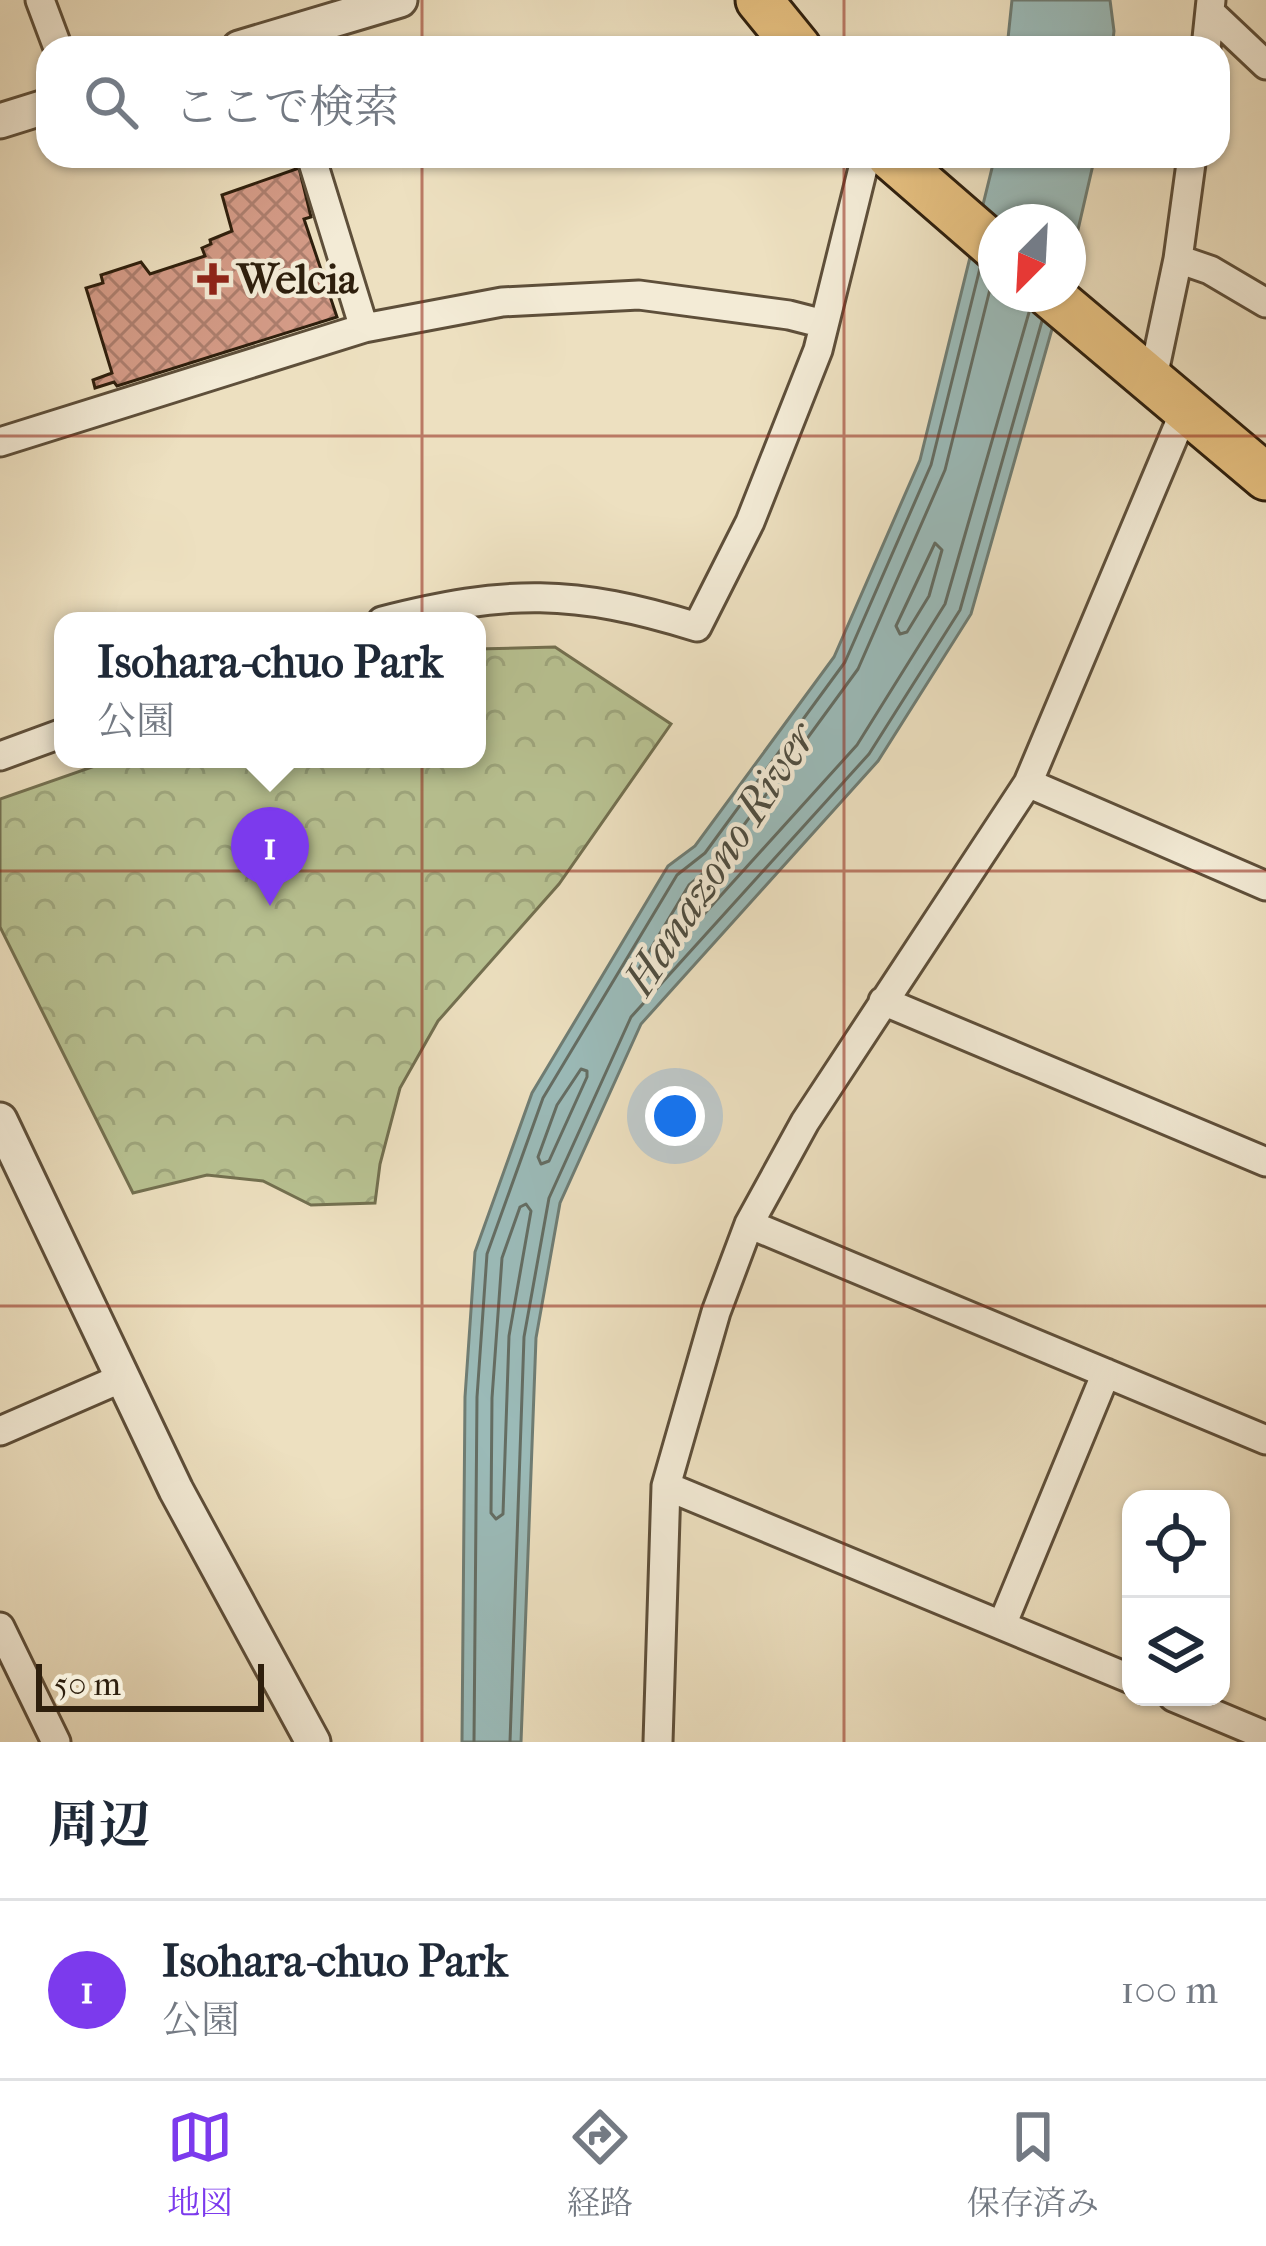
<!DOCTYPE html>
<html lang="ja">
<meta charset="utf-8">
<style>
body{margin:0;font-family:"IM FELL French Canon","Noto Serif JP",serif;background:#f6f6f7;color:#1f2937}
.controls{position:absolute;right:36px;bottom:36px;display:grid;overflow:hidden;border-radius:24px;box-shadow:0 3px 9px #0004}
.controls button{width:108px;height:108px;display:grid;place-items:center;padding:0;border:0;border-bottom:3px solid #e0e1e3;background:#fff;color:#1f2937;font:60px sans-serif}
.compass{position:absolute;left:978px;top:204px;width:108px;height:108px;border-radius:50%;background:#fff;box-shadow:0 3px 9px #0004;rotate:204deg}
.scale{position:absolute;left:36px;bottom:30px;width:228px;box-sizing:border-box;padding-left:12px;border:6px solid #2e1f0d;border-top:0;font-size:33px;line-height:42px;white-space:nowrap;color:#2e1f0d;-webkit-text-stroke:9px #f3ebd6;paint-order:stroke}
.you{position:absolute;left:675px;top:1116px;width:42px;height:42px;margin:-30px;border:9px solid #fff;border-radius:50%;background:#1a73e8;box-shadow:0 0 0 18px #1a73e833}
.badge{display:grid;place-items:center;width:78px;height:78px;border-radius:50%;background:#7c3aed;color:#fff;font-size:39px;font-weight:700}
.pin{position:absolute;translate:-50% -99px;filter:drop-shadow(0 3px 6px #0008)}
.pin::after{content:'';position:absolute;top:63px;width:42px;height:36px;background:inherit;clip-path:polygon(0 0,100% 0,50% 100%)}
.popup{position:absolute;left:54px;top:612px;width:432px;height:156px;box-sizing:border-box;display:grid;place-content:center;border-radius:24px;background:#fff;filter:drop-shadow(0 3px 9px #0005);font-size:39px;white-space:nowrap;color:#747a83}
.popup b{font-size:45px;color:#1f2937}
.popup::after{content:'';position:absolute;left:50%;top:100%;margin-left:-24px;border:24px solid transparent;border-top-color:#fff}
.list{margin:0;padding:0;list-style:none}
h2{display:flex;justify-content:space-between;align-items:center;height:156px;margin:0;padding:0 48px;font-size:51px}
h2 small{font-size:39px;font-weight:400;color:#747a83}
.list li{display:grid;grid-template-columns:78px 1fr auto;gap:36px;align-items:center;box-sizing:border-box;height:180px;padding:0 48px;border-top:3px solid #e0e1e3}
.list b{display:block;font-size:45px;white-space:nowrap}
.list p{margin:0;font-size:39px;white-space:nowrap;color:#747a83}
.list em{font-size:39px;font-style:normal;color:#747a83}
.icon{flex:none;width:66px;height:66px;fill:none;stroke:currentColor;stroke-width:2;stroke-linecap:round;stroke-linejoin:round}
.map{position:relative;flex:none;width:1266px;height:1742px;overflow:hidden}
.search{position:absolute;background:#fff;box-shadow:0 3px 9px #0004;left:36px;right:36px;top:36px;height:132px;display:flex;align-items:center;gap:30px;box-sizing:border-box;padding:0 42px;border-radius:36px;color:#747a83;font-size:45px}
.sheet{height:336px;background:#fff}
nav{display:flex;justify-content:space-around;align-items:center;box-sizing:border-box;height:168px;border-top:3px solid #e0e1e3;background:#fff;font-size:33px;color:#747a83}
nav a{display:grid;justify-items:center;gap:6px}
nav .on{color:#7c3aed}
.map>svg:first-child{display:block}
</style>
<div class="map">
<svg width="1266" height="1742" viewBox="0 0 1266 1742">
<defs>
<pattern id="park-crowns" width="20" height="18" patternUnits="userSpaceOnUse" patternTransform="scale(3)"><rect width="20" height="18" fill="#b8c292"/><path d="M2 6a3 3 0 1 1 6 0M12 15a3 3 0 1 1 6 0" fill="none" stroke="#9ea67d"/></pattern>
<pattern id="building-cross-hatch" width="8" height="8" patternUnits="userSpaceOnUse" patternTransform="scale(3)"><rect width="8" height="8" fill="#d49b87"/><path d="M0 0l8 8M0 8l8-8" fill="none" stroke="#ac7e6d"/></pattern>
</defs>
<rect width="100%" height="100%" fill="#ede0c0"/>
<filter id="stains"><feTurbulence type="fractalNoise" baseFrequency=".00167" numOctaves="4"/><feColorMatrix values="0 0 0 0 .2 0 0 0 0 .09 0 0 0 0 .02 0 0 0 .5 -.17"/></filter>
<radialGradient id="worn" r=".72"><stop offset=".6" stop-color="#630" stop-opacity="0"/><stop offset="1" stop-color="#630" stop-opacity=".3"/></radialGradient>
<path fill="url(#park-crowns)" stroke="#737050" stroke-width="3" d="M555 647 671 724 559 884 438 1021 400 1088 380 1164 375 1203 311 1205 263 1181 207 1175 133 1193 0 927V799L115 759H477V649Z"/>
<path fill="#9bbbb9" stroke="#6f7d74" stroke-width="3" d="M1012 0H1110L1114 31 1112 48H1007Z
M995 156H1095L1068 273V222H996V294H1062L971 614 878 761 641 1024 560 1203 536 1338 521 1742H462L465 1397 475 1252 532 1093 668 866 695 846 834 657 920 460Z"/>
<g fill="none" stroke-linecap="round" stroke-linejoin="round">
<path stroke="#646d63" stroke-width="3" d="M994 273 945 470 858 669 716 863 689 885 638 970 640 977 648 976 857 745 945 604 1030 309
M935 543 942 550 929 596 907 632 900 634 896 626Z
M581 1069 587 1071V1077L549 1161 541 1164 538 1157 557 1105Z
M526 1204 531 1211 509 1336 503 1514 496 1519 491 1513 492 1398 502 1258 520 1207Z
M474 1742 477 1397 487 1254 543 1098 677 875 705 853 845 662 931 465 980 268
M510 1742 524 1337 549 1198 631 1017 869 754 960 610 1042 321"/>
</g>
<path fill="url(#building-cross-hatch)" stroke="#2e1f0d" stroke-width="3" d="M299 168 311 217 304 219 337 317 117 386 114 382 95 388 93 380 112 373 86 288 103 283 101 275 141 262 150 274 205 256 202 248 211 244 210 240 232 231 222 195Z"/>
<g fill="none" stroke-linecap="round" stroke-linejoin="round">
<defs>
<path id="minor" d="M40 0 58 48
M1211 13 1266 65
M1206 48 1211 0
M311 156 364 328
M1178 259 1210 270 1266 303
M1152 382 1178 259 1192 156
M0 442 364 328 502 302 639 295 789 315 824 324
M382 621C507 589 574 589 697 627L750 522 818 350 866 156
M0 756 63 733
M1028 783 1266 886
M883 1001 1266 1162
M749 1224 1266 1440
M0 1431 122 1378
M666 1486 1131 1679
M1002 1625 1106 1373
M0 1627 56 1742
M1173 1697 1266 1736
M658 1742 666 1486 716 1312 749 1224 805 1122 1028 783 1185 410"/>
<path id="tertiary" d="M239 48 400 0
M0 121 48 106
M0 1120 176 1490 313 1742"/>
<path id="primary" d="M759 0 798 48
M890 156 996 248
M1049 294 1266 477"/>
</defs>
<use href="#minor" stroke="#5e4f3a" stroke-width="33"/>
<use href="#tertiary" stroke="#5e4f3a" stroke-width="39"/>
<use href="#primary" stroke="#2e1f0d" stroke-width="51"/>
<use href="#minor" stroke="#f3ebd6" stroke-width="27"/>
<use href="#tertiary" stroke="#f3ebd6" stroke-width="33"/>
<use href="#primary" stroke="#e6c080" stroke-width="45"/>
</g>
<path fill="none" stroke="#8f2418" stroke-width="3" stroke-opacity="0.55" d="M422 0V48M844 0V48M422 156V1742M844 156V1742M0 436H1266M0 871H1266M0 1306H1266"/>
<path fill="#8f2418" stroke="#f3ebd6" stroke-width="4.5" d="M207 261h12v12h12v12h-12v12h-12v-12h-12v-12h12z"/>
<g text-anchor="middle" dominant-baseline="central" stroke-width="9" stroke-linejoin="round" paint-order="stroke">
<g font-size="42" font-weight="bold" fill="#2e1f0d" stroke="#f3ebd6" text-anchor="start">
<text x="237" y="279">Welcia</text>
</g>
<g font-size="45" font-style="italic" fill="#4f4e41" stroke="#f3ebd6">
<text transform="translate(720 859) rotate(-57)">Hanazono River</text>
</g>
</g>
<rect width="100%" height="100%" filter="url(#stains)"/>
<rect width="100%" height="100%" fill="url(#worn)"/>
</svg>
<div class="controls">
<button><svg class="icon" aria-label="locate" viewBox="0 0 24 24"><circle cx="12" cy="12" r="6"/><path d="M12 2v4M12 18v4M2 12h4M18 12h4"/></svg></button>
<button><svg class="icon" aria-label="layers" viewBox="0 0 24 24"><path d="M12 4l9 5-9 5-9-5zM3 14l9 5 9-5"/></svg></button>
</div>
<svg class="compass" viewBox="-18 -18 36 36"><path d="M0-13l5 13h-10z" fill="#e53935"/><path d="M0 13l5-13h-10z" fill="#747a83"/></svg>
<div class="scale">50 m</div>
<div class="you"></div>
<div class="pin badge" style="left:270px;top:906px">1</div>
<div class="popup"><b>Isohara-chuo Park</b>公園</div>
<div class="search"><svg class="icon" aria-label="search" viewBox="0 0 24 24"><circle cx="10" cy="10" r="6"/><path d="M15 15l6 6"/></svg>ここで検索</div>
</div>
<section class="sheet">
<h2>周辺<small></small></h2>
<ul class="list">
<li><span class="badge">1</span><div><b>Isohara-chuo Park</b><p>公園</p></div><em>100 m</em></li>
</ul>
</section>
<nav>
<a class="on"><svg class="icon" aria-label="map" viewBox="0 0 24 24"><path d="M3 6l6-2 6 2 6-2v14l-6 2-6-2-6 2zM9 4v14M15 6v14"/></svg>地図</a>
<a><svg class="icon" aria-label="directions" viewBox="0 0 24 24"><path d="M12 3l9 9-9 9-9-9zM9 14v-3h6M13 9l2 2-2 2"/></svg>経路</a>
<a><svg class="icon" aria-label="saved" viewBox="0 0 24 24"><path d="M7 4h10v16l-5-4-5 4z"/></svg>保存済み</a>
</nav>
